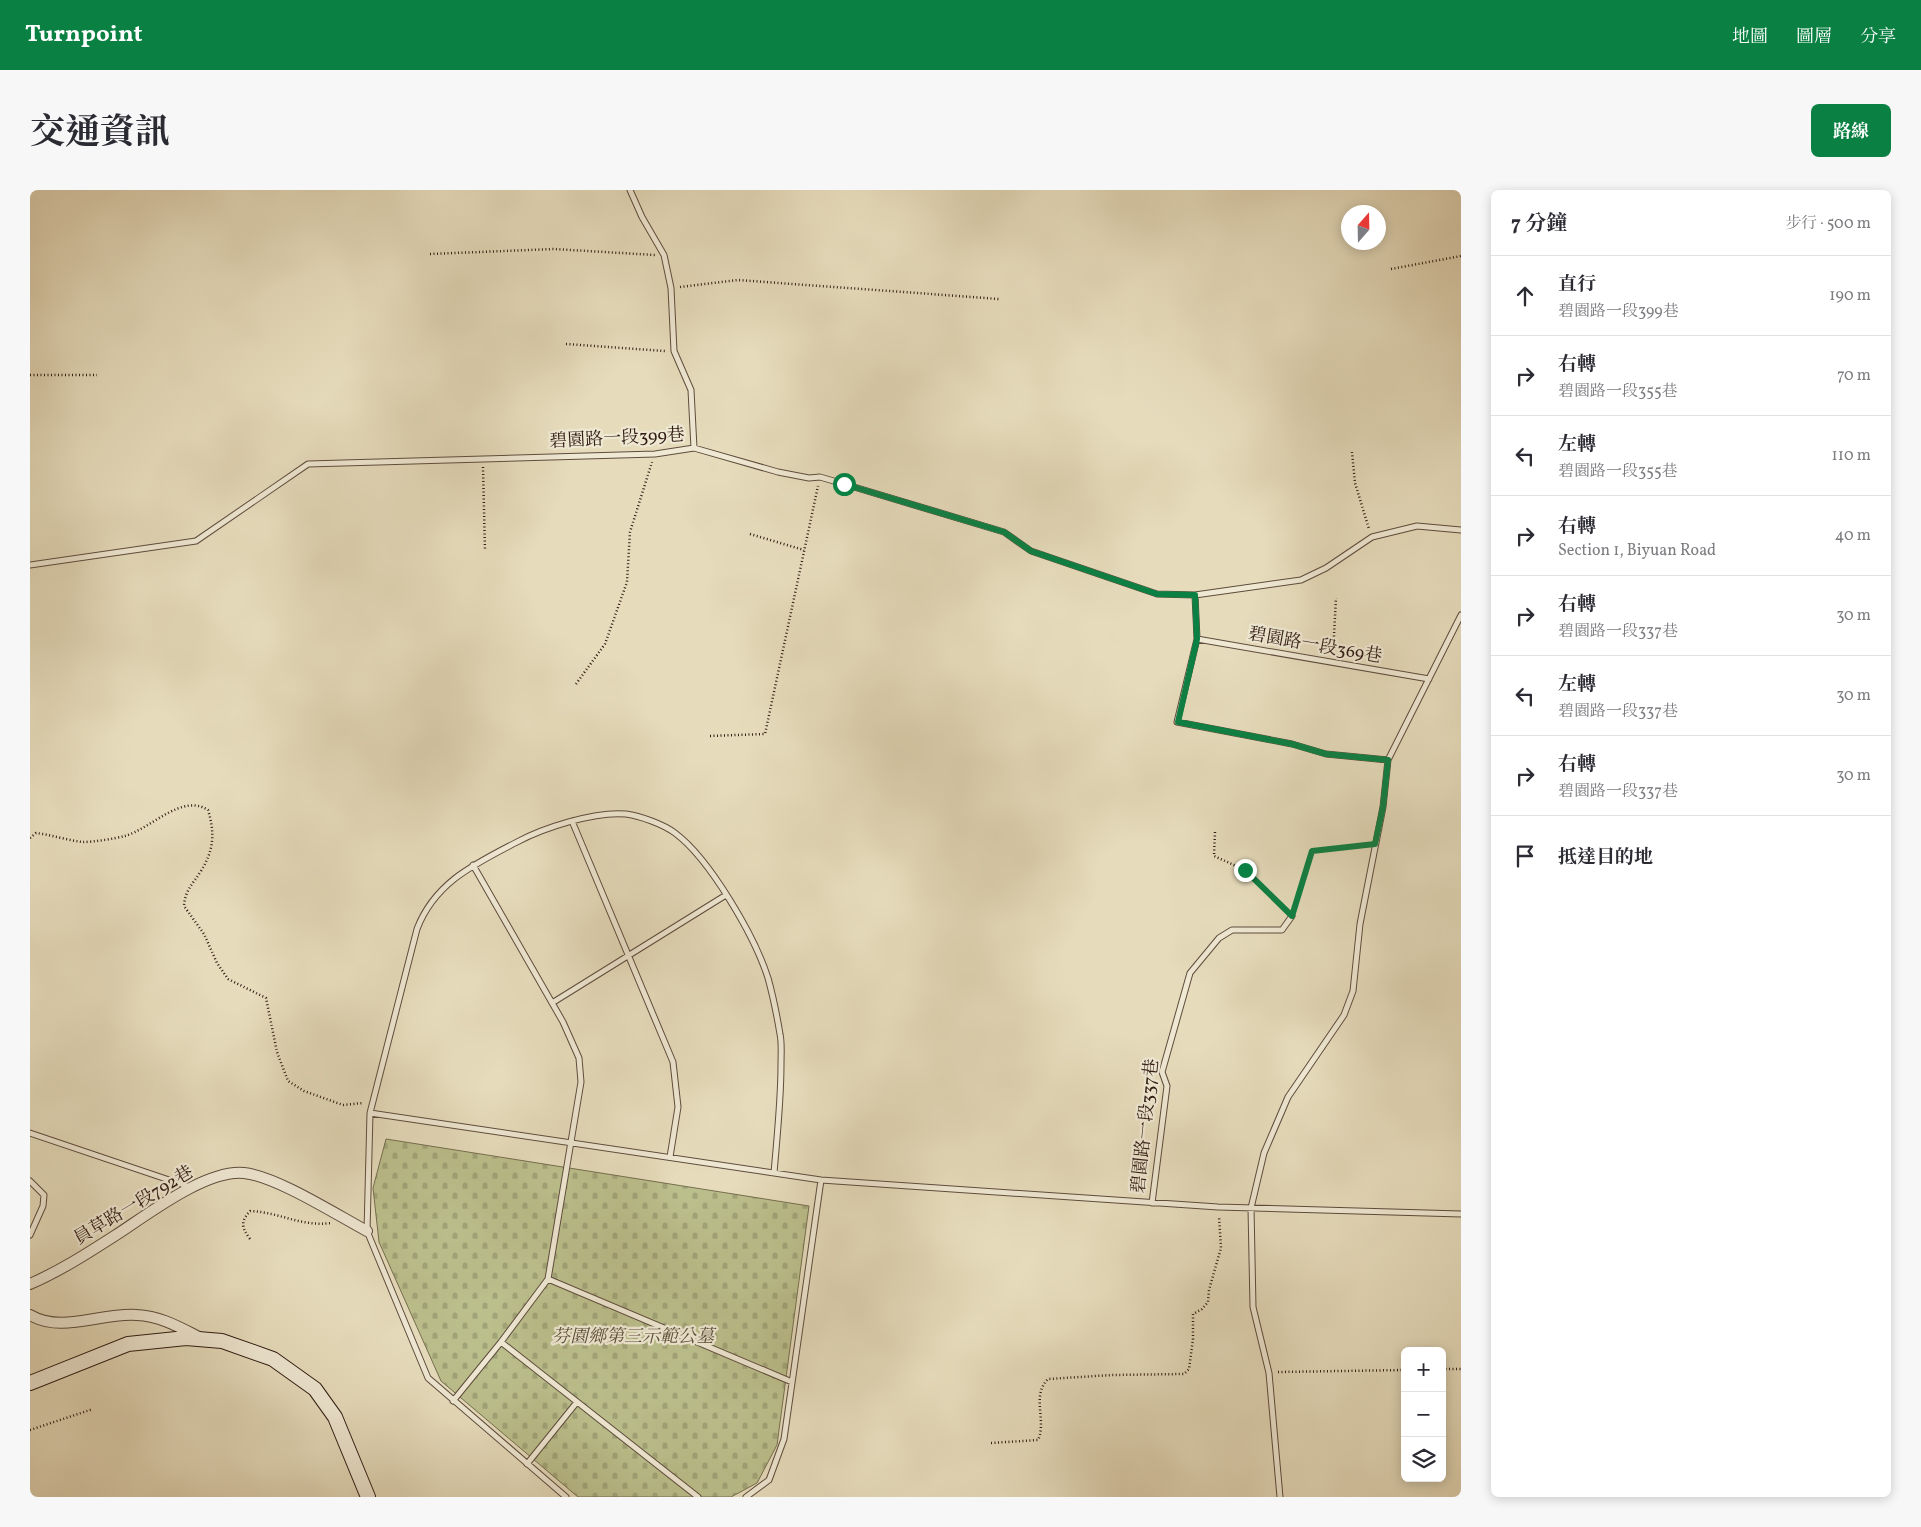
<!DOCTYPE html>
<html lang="zh-TW">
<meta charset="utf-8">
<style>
body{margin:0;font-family:Vollkorn,"Noto Serif TC",serif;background:#f7f7f7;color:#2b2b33}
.controls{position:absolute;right:15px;bottom:15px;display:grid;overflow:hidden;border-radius:8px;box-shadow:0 2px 12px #0003}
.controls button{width:45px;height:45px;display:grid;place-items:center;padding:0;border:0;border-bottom:1px solid #e1e1e2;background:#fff;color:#2b2b33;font:25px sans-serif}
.compass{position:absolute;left:1311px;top:15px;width:45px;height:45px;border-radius:50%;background:#fff;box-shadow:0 2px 12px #0003;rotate:20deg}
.stop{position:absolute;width:15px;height:15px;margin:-11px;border:4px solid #0b8043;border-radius:50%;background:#fff}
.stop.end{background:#0b8043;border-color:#fff;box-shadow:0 1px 5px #0008}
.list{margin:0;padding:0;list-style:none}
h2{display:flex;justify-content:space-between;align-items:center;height:65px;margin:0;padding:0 20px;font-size:21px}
h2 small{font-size:16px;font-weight:400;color:#7c7c81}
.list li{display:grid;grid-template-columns:32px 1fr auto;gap:15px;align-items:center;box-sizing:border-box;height:80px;padding:0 20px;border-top:1px solid #e1e1e2}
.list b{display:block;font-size:19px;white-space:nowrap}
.list p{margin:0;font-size:16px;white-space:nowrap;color:#7c7c81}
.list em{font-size:16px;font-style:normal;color:#7c7c81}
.icon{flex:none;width:28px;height:28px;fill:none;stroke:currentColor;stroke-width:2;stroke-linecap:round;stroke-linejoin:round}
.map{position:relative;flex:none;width:1431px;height:1307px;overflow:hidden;border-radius:8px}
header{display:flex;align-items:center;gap:30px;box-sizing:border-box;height:70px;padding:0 25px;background:#0b8043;color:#fff}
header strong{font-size:24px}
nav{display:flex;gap:28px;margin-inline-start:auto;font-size:18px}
.intro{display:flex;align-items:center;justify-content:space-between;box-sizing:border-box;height:120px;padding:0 30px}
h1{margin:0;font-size:35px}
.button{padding:12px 22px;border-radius:8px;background:#0b8043;color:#fff;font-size:18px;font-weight:700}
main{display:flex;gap:30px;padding:0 30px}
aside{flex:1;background:#fff;border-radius:8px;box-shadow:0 2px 12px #0003}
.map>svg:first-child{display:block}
</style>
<header>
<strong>Turnpoint</strong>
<nav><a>地圖</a><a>圖層</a><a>分享</a></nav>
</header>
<div class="intro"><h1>交通資訊</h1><a class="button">路線</a></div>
<main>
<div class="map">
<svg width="1431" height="1307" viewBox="0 0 1431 1307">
<defs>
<pattern id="cemetery-stones" width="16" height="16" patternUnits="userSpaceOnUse" patternTransform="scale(1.25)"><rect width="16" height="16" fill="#bbbf8c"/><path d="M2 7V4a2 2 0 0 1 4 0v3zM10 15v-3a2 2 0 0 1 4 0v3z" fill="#a1a478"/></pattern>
</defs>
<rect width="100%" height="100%" fill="#e6dcbc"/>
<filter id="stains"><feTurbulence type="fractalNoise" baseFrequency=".004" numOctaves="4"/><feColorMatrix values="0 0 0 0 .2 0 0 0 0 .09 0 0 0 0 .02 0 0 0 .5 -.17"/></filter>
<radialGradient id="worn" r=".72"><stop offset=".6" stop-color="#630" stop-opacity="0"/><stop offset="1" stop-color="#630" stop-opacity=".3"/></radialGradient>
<path fill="url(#cemetery-stones)" stroke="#766e50" d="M356 949 779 1016 747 1255 727 1293 701 1307H548L411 1191 349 1052 343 998Z"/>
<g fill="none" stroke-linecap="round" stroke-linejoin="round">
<defs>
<path id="service" d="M600 0 612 27 634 65 641 98 644 161 661 200 664 258
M0 375 166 351 278 274 625 264 664 258 748 282 779 288 790 287 814 294 974 342 1001 361 1127 404 1165 405 1271 390 1296 378 1342 347 1387 336 1431 340
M1165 405 1167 449 1147 532 1262 554 1296 564 1358 570
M1167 449 1399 489
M542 631 643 872 648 917 640 967
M522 813 696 705
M340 923 791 990 1188 1017 1431 1024
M0 943 160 997
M0 991 14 1005 13 1016 0 1045
M1122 1013 1137 896 1132 882 1160 783 1189 748 1202 740H1252L1262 726
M518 1089 762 1192
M471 1152 668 1307
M423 1211 471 1152 518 1089 551 892 549 868 533 832 443 675
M497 1274 547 1212
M536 1307 398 1188 337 1041 340 923 387 739C405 692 445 674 487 652 513 638 565 621 596 624 610 626 633 634 645 643 680 669 725 747 738 788 743 806 747 826 750 844 752 853 751 864 751 874 751 911 747 947 744 983
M716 1307 739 1290 754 1249 791 990
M1250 1307 1239 1183 1223 1117 1221 1018 1234 963 1258 907 1314 825 1323 801 1330 734 1353 617 1358 570 1431 425"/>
<path id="minor" d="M0 1094C30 1081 58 1063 86 1045 117 1025 176 979 214 983 246 986 307 1025 337 1041
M0 1125C32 1144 72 1122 107 1125 130 1126 149 1137 169 1147"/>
<path id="secondary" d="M0 1193 98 1154 156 1148 192 1151 243 1169 285 1199 305 1227 338 1307"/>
</defs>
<use href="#service" stroke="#5e4c3e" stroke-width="7"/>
<use href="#minor" stroke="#5e4c3e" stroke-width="12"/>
<use href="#secondary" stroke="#311c14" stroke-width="16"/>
<path stroke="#311c14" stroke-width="2.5" stroke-dasharray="1 2.5" stroke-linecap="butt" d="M400 64 524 59 625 65
M1361 79 1431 66
M650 97 708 90 969 109
M536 154 635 161
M0 185H67
M1322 262 1325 293 1339 339
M453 277 455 361
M720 344 774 360
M1303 464 1306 408
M546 494 575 454 597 392 600 342 622 272
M680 546 735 544 788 296
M1185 642 1184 666 1215 680 1256 720
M0 648 6 643C22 645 37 650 52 652 64 652 83 649 95 646 122 638 152 603 178 620 185 643 184 660 171 681 163 694 155 700 154 716L174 744 187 773 198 789 236 808 247 862 258 891 274 901 313 915 333 913
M1264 719 1283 661 1336 655
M220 1049C212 1038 210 1032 220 1021 249 1022 271 1037 301 1033
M1412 1179H1431
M1248 1182 1375 1180
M0 1240 63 1219
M961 1253 1008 1250C1017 1231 1001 1206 1018 1189L1082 1185 1154 1184 1159 1179 1163 1149V1124L1172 1119 1178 1112 1179 1100 1191 1058 1189 1026"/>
<use href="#service" stroke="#efe8d3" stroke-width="5"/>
<use href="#minor" stroke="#efe8d3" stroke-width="10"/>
<use href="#secondary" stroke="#efe8d3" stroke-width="14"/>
</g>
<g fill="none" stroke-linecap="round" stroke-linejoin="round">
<path stroke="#0b8043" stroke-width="6" d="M814 294 974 342 1001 361 1127 404 1165 405 1167 449 1148 532 1262 554 1296 564 1358 570 1353 617 1345 654 1282 661 1262 726 1215 680"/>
</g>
<g text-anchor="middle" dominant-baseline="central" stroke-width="4.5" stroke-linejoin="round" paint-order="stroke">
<g font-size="18" fill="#311c14" stroke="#efe8d3">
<text transform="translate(587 249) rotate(-3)">碧園路一段399巷</text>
<text transform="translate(1285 456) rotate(10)">碧園路一段369巷</text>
<text transform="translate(1116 936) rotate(-84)">碧園路一段337巷</text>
<text transform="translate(104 1016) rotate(-31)">員草路一段792巷</text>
</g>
<g font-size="18" font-style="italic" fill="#5a4d38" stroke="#efe8d3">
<text x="603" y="1147">芬園鄉第三示範公墓</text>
</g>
</g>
<rect width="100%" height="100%" filter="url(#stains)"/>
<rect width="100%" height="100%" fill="url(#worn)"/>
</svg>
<div class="controls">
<button>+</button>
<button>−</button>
<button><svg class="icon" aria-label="layers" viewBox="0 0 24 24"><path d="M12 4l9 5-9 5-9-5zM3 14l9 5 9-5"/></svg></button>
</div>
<svg class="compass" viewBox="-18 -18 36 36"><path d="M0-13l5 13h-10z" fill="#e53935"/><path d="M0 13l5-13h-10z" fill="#7c7c81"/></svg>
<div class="stop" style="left:814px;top:294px"></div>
<div class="stop end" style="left:1215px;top:680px"></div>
</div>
<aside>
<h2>7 分鐘<small>步行 · 500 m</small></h2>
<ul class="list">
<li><svg class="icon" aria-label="ahead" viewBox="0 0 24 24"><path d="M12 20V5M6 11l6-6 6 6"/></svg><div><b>直行</b><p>碧園路一段399巷</p></div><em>190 m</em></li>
<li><svg class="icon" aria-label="right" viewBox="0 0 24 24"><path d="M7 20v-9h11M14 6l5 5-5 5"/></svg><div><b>右轉</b><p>碧園路一段355巷</p></div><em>70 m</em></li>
<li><svg class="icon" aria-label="left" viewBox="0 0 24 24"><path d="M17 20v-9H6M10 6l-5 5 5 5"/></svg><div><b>左轉</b><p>碧園路一段355巷</p></div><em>110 m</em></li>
<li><svg class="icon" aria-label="right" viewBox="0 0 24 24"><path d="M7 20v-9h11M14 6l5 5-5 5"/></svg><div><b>右轉</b><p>Section 1, Biyuan Road</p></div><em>40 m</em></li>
<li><svg class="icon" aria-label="right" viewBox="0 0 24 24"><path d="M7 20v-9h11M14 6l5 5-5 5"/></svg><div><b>右轉</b><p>碧園路一段337巷</p></div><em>30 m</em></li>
<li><svg class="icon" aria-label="left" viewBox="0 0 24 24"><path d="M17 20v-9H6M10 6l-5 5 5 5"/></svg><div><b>左轉</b><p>碧園路一段337巷</p></div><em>30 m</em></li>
<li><svg class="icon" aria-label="right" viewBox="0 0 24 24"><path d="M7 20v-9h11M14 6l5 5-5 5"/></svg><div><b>右轉</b><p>碧園路一段337巷</p></div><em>30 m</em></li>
<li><svg class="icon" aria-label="arrive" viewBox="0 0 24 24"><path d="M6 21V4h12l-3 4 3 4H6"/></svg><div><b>抵達目的地</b></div></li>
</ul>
</aside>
</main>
